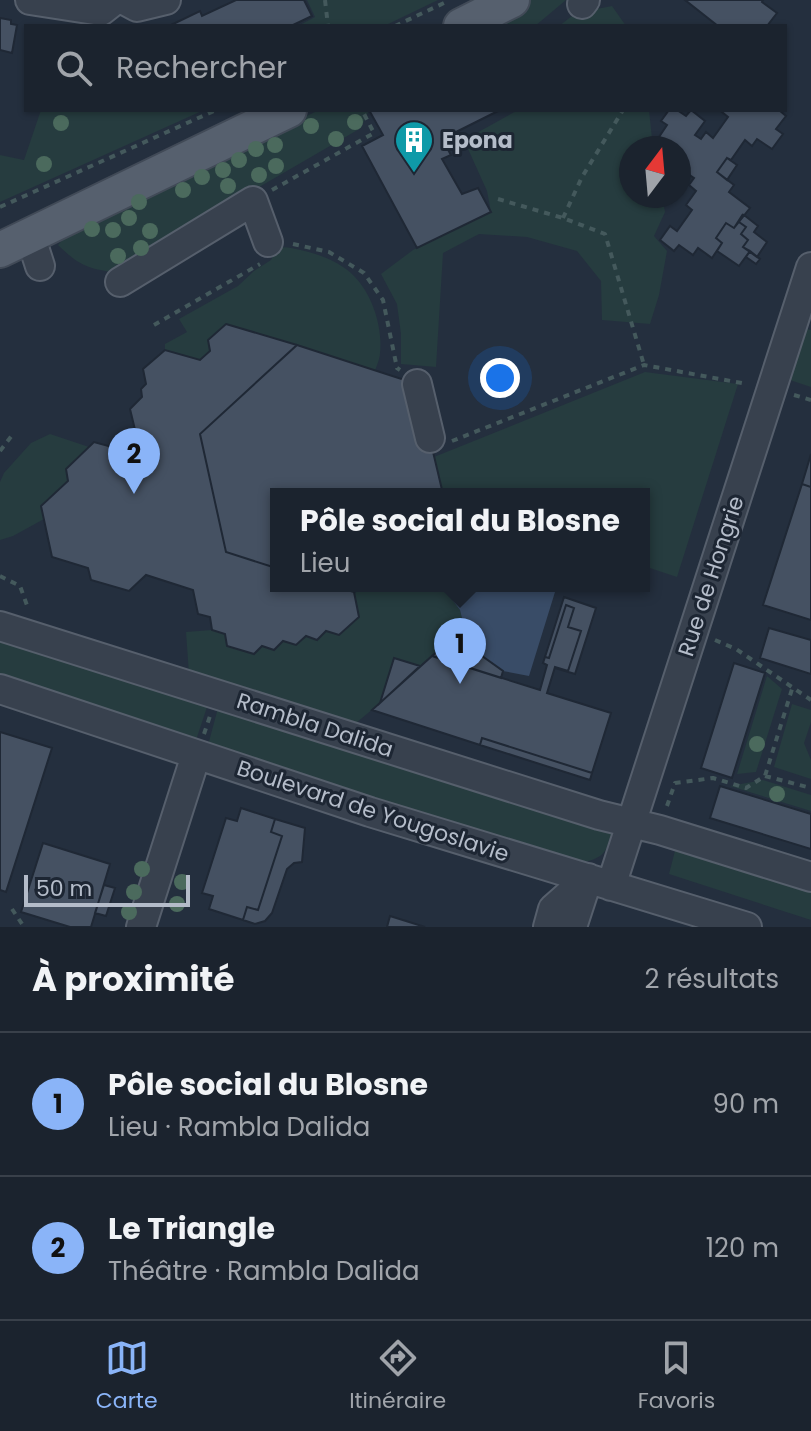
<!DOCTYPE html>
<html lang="fr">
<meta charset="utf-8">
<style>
body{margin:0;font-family:Poppins,sans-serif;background:#282f3a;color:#f1f3f6}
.compass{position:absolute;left:619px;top:136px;width:72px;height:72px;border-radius:50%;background:#1b232e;box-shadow:0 2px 6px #0004;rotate:16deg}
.scale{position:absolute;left:24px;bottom:20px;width:166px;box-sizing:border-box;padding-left:8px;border:4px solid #b4bcc9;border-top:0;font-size:22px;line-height:28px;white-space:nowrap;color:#b4bcc9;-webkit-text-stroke:6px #1d2633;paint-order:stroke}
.you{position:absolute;left:500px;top:378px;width:28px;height:28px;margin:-20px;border:6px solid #fff;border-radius:50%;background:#1a73e8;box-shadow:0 0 0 12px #1a73e833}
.badge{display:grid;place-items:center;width:52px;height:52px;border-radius:50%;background:#8ab4f8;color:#111;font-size:26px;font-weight:700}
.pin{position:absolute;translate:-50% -66px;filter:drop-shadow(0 2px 4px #0008)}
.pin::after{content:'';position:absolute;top:42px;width:28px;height:24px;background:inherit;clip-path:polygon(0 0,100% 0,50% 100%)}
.popup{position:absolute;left:270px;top:488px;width:380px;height:104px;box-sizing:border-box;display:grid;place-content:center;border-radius:0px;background:#1b232e;filter:drop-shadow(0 2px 6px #0005);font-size:26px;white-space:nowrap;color:#a0a4aa}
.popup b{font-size:30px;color:#f1f3f6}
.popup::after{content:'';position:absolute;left:50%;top:100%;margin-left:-16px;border:16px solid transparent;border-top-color:#1b232e}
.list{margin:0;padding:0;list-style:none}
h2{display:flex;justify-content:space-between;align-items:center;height:104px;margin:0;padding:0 32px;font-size:34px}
h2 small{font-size:26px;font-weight:400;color:#a0a4aa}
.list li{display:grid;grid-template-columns:52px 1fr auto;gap:24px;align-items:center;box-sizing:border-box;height:144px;padding:0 32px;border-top:2px solid #39404a}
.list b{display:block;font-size:30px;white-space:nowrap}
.list p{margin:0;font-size:26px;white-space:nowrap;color:#a0a4aa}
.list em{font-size:26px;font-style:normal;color:#a0a4aa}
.icon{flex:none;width:44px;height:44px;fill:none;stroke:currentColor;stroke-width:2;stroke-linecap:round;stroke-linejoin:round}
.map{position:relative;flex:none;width:811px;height:927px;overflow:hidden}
.search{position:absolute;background:#1b232e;box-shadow:0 2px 6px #0004;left:24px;right:24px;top:24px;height:88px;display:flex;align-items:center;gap:20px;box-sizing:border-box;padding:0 28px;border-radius:0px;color:#a0a4aa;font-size:30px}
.sheet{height:392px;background:#1b232e}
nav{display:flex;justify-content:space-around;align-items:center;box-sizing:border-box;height:112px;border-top:2px solid #39404a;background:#1b232e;font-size:22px;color:#a0a4aa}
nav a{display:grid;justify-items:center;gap:4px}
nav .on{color:#8ab4f8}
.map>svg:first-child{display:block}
</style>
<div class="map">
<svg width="811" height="927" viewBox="0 0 811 927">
<rect width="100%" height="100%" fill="#242f3e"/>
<path fill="#263c3f" d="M307 0H438L384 26H298L315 17Z
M529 0H566L535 26H481L514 10Z
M612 6 626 26H559L576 13Z
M41 110H204L0 202V155L24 160Z
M319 110H369L361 128 112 272C85 268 78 264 58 245L68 234Z
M518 110H649L653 148H631V196H662L665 212 654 236 667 251 659 295 650 324 602 320 601 281 577 251 527 237 479 234 443 253 436 367 401 364V334L397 304 381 274 413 250 491 212 487 191 464 140Z
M278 247C300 247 339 259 354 276 372 294 383 327 380 353 380 358 377 365 375 371L226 324 208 340 210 351 200 360 165 350V344L187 332 179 319 238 286 254 271 271 260Z
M807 329 811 330V387L790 380Z
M645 372 738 384 677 577 644 566V494H443L434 457Z
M50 434 89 447 66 469 68 481 44 519 13 536 0 540V482L4 473 31 443Z
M361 586H442L460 610 469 647 454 636 420 666 394 658 380 703 356 723 189 674 186 632 212 630 225 634 227 646 254 654 262 646 274 650 283 641 296 645 306 636 317 640Z
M0 638 208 704 194 746 0 684Z
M767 676 782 689 756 772 737 774Z
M792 704 811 710V722L804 743 811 760V779L774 767Z
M218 708 612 832C606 854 603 858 580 863L207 749Z
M763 780 811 795V811L730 786Z
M676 847 811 889V920L669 874Z"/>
<path fill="#394c67" d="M442 586H547L555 592 529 676 503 671 469 647 460 610Z"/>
<path fill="#455162" stroke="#1f2835" stroke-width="2" d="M236 0H304L312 16 291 26H169L200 11 202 16Z
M685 0H763L762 2 777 13 767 26H718Z
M0 18 11 20V24L17 25 12 53 0 50Z
M369 110H500L442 139 451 155 442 159 462 194 478 188 491 212 417 248 362 146 383 135Z
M669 110H677L686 116 691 110 705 121 695 135 701 139 706 132 713 138 728 117 722 112 723 110H779L786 116 776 129 783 134 772 149 757 139 752 146 745 140 731 160 727 158 717 172 734 185 729 192 750 208 734 228 726 223 716 238 722 243 712 258 698 248 693 255 679 245 674 251 660 240 670 226 677 231 692 210 686 205 696 191 689 185 694 178 679 168V148H662L664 145 657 140 667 125 661 121Z
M727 158 737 165 727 180 717 172Z
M743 214 739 222 746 227 741 234 748 240 743 247 750 251 739 266 717 251 722 243 716 238 726 223 734 228Z
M744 215 758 226 754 232 767 242 757 257 743 247 748 240 741 234 746 227 739 222Z
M750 251 760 259 756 264 746 257Z
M226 324 297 345 200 434 226 552 276 568V586H334L354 592 359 617 339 635 326 631 317 640 306 636 296 645 283 641 274 650 262 646 254 654 227 646 225 634 212 630 210 617 198 614 193 590 146 575 129 591 91 580 88 568 52 557 41 506 68 481 66 469 94 442 119 449 136 434 130 409 142 397 141 389 146 384 143 369 165 350 200 360 210 351 208 340Z
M297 345 417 384 443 494H276V568L226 552 200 434Z
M811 454V487L802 484Z
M802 484 811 487V620L763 605Z
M334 586H361L354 592Z
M564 597 596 608 575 674 555 668 568 671 581 631 568 627 574 608 566 605 549 658 545 657Z
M566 605 574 608 568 627 581 631 568 671 555 667 547 693 611 713 592 773 482 738 480 745 372 710 432 656 540 690 547 665 543 663 545 657 549 658Z
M769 628 811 640V674L760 658Z
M454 636 503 671 501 678 432 656Z
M394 658 420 666 380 703Z
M734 663 765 673 732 778 701 768Z
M0 732 52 748 6 892 0 890Z
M482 738 592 773 590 780 480 745Z
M720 786 811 814V849L710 818Z
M241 808 275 819 271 832 282 836 258 910 247 907 243 920 209 909 213 896 202 893 226 818 237 821Z
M275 819 305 828 302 862 294 863 287 869 272 913 265 921 255 924 243 920 247 907 258 910 282 836 271 832Z
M43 843 110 864 91 927H70L21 912Z
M104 885 115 888 106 916 95 913Z
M390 916 425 927H387Z"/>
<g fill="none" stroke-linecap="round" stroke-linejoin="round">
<defs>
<path id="minor" d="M30 0 101 11 115 0
M124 0 137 7 166 0
M582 4 585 0
M30 235 40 266
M120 282 253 201 268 242
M417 384 430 438
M0 626 599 815 660 830 811 877
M0 689 370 812 747 927
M611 886 811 267
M141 927 196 755
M548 927 553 909 588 878
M572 927 588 878"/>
<path id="major" d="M461 26 512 0
M0 250 289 110"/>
</defs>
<use href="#minor" stroke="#565f6c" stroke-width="32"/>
<use href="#major" stroke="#414a57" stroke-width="38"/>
<path stroke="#44595c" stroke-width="4" stroke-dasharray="6 6" stroke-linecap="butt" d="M325 0 328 26
M395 26 444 3
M272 190 374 133 362 110
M498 199 563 218 605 234 644 365
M0 207 216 110
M563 218 582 177 623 110
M293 244 329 252 364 273 383 300 397 368 400 370
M154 325 260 264
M794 395 811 400
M452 441 644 365 747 384
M0 451 13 434
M0 576 20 586 28 608
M715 640 736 649 811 700
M204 734 210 716
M765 776 811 788
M667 806 675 783 713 778 746 788 765 776 793 686
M12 909 24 927"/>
<use href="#minor" stroke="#38414e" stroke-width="28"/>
<use href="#major" stroke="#56606e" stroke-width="34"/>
</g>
<g fill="#4b6a5d">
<circle cx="355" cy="122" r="8"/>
<circle cx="61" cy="123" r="8"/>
<circle cx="311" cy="126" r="8"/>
<circle cx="336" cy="139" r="8"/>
<circle cx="275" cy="145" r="8"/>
<circle cx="256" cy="149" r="8"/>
<circle cx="239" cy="160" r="8"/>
<circle cx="44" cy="164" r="8"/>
<circle cx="276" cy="166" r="8"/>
<circle cx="223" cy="170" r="8"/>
<circle cx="259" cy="175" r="8"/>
<circle cx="202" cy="177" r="8"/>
<circle cx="228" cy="186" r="8"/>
<circle cx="183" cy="190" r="8"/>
<circle cx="139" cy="202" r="8"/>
<circle cx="129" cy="218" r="8"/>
<circle cx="92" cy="229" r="8"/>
<circle cx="113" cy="230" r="8"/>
<circle cx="150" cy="231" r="8"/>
<circle cx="141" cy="248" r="8"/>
<circle cx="118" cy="256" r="8"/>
<circle cx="757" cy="744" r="8"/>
<circle cx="777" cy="794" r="8"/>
<circle cx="142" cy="869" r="8"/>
<circle cx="182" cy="882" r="8"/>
<circle cx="134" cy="892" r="8"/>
<circle cx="177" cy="904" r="8"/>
<circle cx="129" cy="912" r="8"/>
</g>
<defs>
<symbol id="building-pin" viewBox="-11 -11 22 30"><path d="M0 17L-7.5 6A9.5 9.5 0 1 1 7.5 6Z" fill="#0f9aa8" stroke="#1d2633"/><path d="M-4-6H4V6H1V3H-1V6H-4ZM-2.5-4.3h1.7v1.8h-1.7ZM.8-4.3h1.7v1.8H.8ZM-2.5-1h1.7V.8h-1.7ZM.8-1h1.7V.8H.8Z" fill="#fff"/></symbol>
</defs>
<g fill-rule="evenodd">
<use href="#building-pin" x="392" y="118" width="44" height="60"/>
</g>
<g text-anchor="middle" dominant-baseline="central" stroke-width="6" stroke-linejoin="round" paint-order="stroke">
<g font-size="22" font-weight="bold" fill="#b4bcc9" stroke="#1d2633" text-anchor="start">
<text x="442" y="140">Epona</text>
</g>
<g font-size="22" fill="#b4bcc9" stroke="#1d2633">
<text transform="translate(711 576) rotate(-72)">Rue de Hongrie</text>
<text transform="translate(315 725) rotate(18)">Rambla Dalida</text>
<text transform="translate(373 811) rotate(18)">Boulevard de Yougoslavie</text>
</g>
</g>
</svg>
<svg class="compass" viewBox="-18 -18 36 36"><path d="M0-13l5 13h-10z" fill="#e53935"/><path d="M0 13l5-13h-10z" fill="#a0a4aa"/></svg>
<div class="scale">50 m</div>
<div class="you"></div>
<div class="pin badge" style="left:460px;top:684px">1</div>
<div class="popup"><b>Pôle social du Blosne</b>Lieu</div>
<div class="pin badge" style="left:134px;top:494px">2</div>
<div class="search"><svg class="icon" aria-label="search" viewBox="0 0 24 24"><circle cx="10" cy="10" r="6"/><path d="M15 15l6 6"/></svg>Rechercher</div>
</div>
<section class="sheet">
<h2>À proximité<small>2 résultats</small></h2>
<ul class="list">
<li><span class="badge">1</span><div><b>Pôle social du Blosne</b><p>Lieu · Rambla Dalida</p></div><em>90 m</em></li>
<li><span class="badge">2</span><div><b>Le Triangle</b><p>Théâtre · Rambla Dalida</p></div><em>120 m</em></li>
</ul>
</section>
<nav>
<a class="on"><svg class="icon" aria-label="map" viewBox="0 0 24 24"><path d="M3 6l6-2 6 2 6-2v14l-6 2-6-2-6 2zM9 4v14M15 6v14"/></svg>Carte</a>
<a><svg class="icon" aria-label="directions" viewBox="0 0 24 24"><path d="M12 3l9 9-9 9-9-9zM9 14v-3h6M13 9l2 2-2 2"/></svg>Itinéraire</a>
<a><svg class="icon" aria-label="saved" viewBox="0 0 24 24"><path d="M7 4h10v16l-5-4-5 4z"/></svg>Favoris</a>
</nav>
